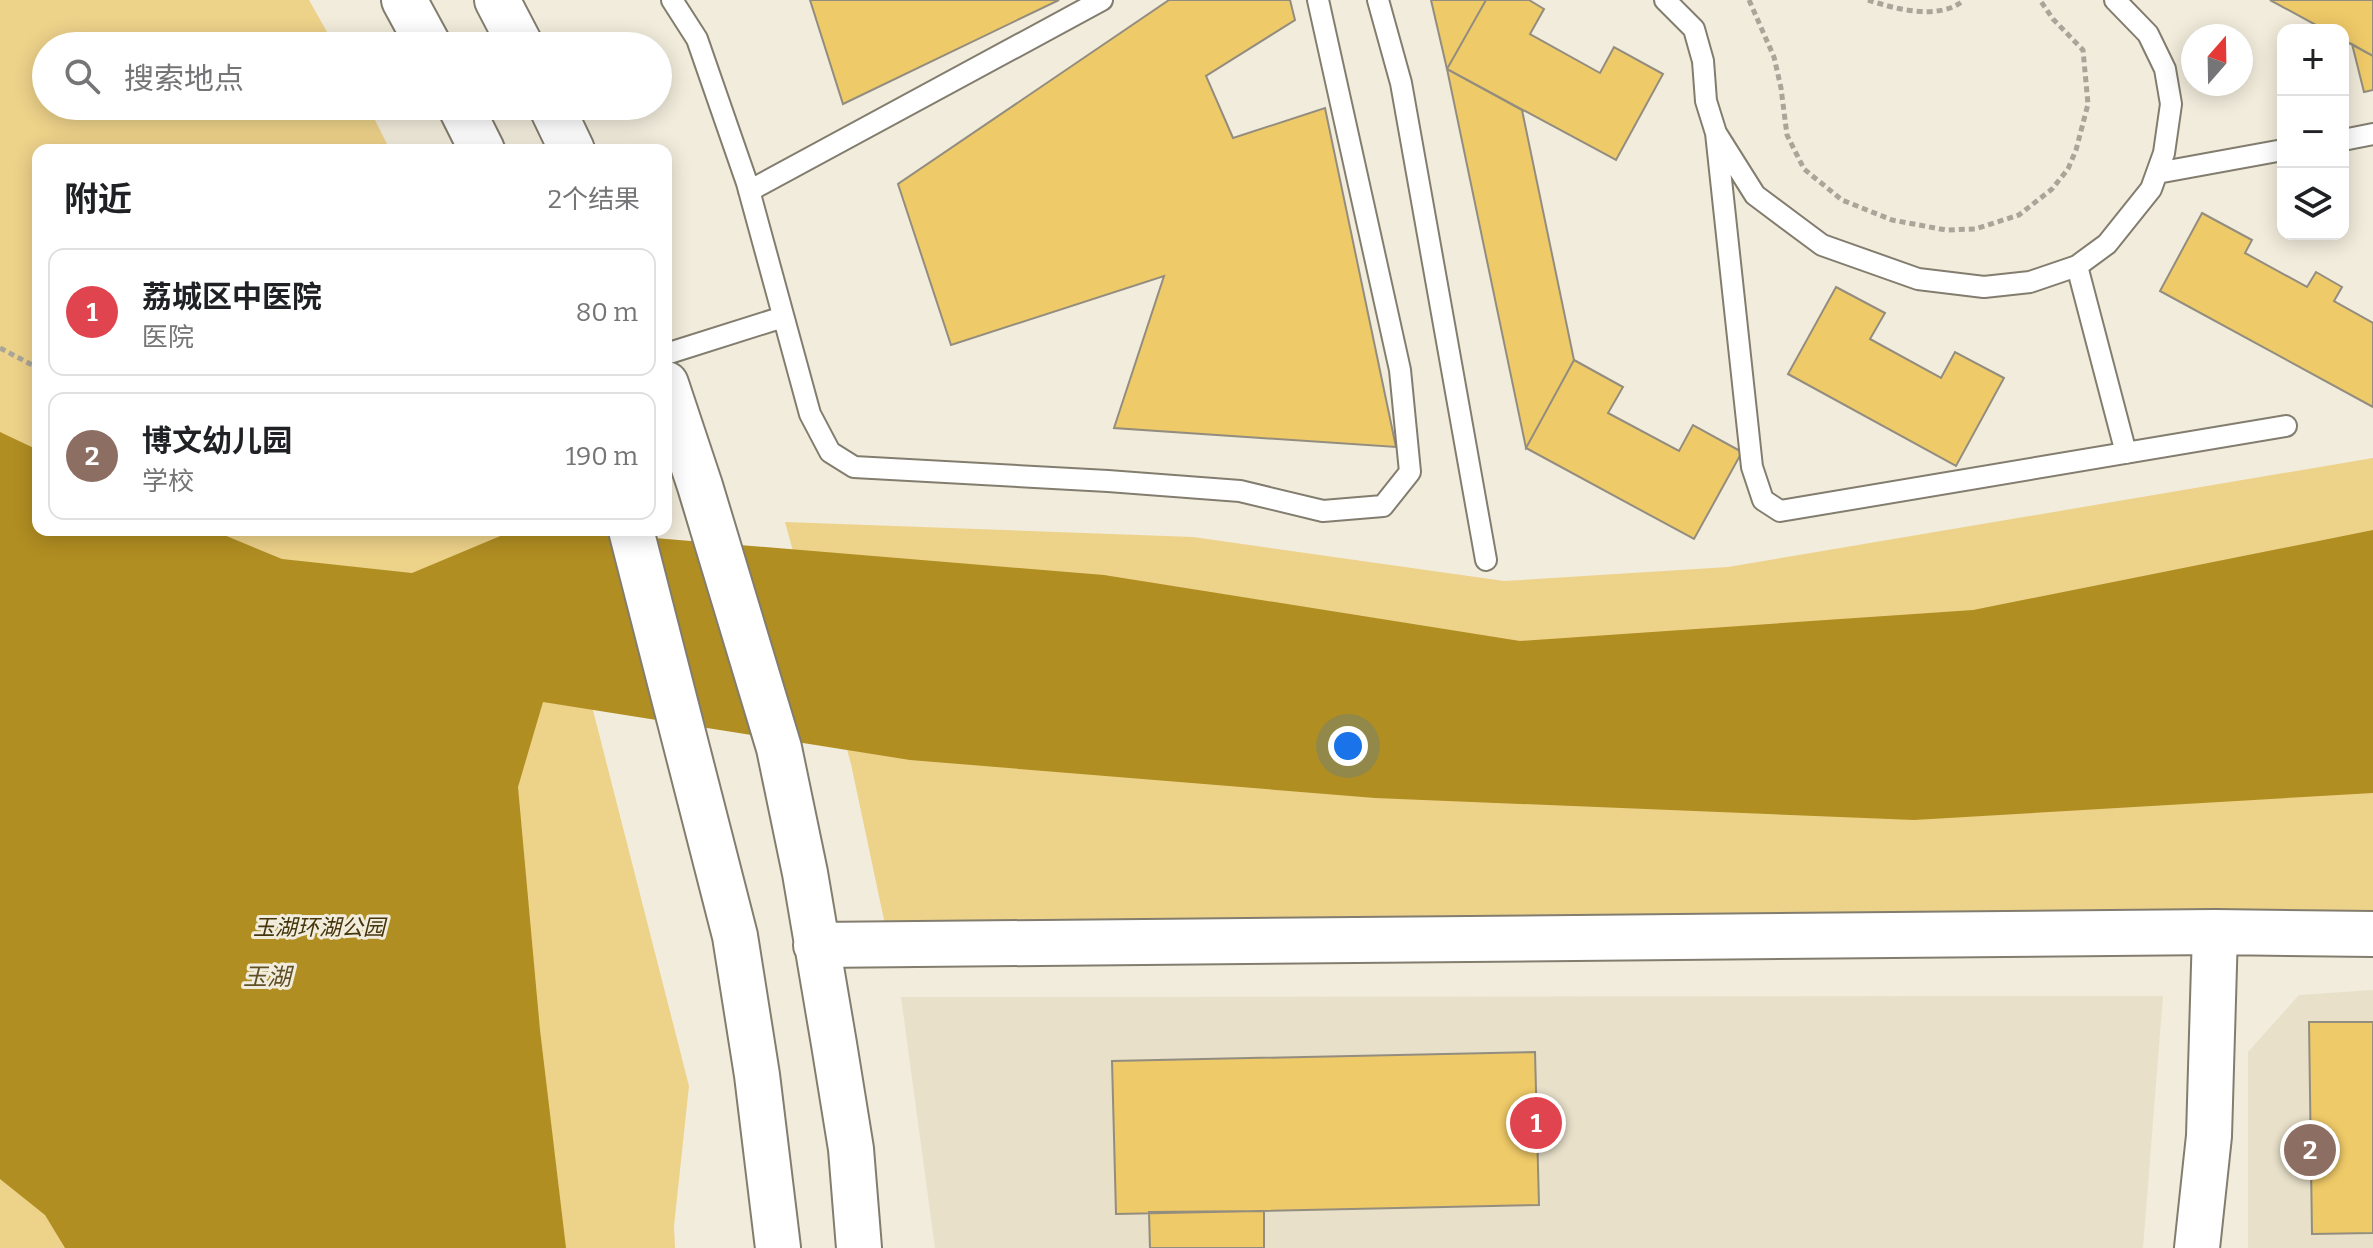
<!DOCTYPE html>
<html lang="zh">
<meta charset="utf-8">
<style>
body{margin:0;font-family:Bitter,"Noto Sans SC",serif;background:#f2f2f2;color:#202124}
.controls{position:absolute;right:24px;top:24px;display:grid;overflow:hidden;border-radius:16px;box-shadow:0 4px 20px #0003}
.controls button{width:72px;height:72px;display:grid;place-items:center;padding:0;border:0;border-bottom:2px solid #e0e0e0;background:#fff;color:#202124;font:40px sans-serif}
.compass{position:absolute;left:2181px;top:24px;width:72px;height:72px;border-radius:50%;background:#fff;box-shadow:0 4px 20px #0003;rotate:20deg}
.you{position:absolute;left:1348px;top:746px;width:28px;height:28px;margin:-20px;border:6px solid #fff;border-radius:50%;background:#1a73e8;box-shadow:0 0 0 12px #1a73e833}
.badge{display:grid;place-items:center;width:52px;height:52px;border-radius:50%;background:#7c3aed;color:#fff;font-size:26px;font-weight:700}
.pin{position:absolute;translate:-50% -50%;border:4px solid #fff;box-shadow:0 2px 8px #0006}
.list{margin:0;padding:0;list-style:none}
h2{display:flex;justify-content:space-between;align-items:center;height:104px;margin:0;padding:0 32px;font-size:34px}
h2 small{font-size:26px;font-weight:400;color:#757577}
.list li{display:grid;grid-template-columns:52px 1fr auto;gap:24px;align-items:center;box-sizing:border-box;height:128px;margin:0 16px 16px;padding:0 16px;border:2px solid #e0e0e0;border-radius:16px}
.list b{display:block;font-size:30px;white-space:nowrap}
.list p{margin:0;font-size:26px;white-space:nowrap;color:#757577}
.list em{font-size:26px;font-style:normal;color:#757577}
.icon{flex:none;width:44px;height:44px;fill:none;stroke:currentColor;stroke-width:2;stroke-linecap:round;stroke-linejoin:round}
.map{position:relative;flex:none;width:2373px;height:1248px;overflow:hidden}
.search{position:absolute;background:#fff;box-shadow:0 4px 20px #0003;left:32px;top:32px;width:640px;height:88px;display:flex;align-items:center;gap:20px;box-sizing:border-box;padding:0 28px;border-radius:44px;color:#757577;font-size:30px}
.panel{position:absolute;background:#fff;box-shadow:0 4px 20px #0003;left:32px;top:144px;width:640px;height:392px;border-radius:16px}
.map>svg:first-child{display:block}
</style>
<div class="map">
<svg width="2373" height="1248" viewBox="0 0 2373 1248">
<rect width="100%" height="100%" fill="#f2ecdc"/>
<path fill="#e8e0c9" d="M2373 990V1248H2248V1052L2299 995Z
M2163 996 2143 1248H935L901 997Z"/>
<path fill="#edd28a" d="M0 0H309L335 46H46V106H368L390 150H38V530H538L573 632 689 1086 674 1226 675 1248H0Z
M2373 458V919L887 934 851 764 785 522 1193 537 1504 581 1728 567Z"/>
<path fill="#b18e22" d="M0 432 38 450V530H212L282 559 412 573 515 530H557L1104 575 1520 641 1973 610 2373 530V793L1914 820 1375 798 910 760 543 702 518 787 540 1030 566 1248H65L45 1215 0 1179Z"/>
<path fill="#efca68" stroke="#938d7f" stroke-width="2" d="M810 0H1059L843 104Z
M1169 0H1290L1295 20 1206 76 1233 138 1325 108 1396 447 1114 428 1164 276 951 345 898 184Z
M1431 0H1486L1447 69Z
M1486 0H1529L1544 9 1530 34 1600 73 1614 47 1663 74 1616 160 1447 69Z
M2270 0H2373V56L2343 40V30H2325Z
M2352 44 2373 56V90L2364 92Z
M1447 69 1522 110 1574 360 1526 448Z
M2202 213 2252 240 2245 253 2307 287 2316 272 2342 287 2334 301 2373 323V407L2160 291Z
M1836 287 1885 313 1870 339 1941 378 1955 352 2004 378 1956 466 1788 374Z
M1574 360 1623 387 1608 413 1679 451 1693 425 1742 452 1694 539 1526 448Z
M2309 1022H2373V1233L2312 1234Z
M1535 1052 1539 1205 1116 1214 1112 1061Z
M1264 1211V1248H1150L1149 1212Z"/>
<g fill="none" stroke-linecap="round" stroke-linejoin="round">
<defs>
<path id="lane" d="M672 0 697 39 747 183 810 414 830 452 854 467 1108 481 1240 491 1323 511 1383 506 1410 472 1400 370 1318 0
M1378 0 1401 83 1486 560
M1665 0 1694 29 1703 61 1706 101 1716 133 1755 195 1822 245 1918 279 1984 287 2030 282 2077 266 2107 244 2151 189 2164 153 2171 104 2165 69 2148 34 2115 0
M1716 133 1752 467 1763 500 1780 511 2286 426
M2343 140 2373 134
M2157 173 2283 150
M749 191 1102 0
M2077 266 2126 453
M666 354 783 317"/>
<path id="secondary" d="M404 0 429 46
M497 0 521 46
M460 106 482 150
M551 106 572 150
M666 384 700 486 779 748 805 873 834 1044 851 1149 859 1248
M631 530 735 936 757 1075 778 1248
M816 945 2215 932 2373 934
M2197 1248 2209 1136 2215 932"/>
</defs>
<use href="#lane" stroke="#827d6e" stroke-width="24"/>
<use href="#secondary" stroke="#827d6e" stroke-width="48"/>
<path stroke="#aaa599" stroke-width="5" stroke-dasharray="6 4" stroke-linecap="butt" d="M1749 0 1774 57 1781 88 1787 135 1804 169 1842 200 1892 220 1946 230 1975 229 2019 215 2052 189 2068 169 2076 150 2088 104 2083 50 2053 19 2040 0
M1868 0C1895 9 1940 21 1964 0
M0 348 38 368"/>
<use href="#lane" stroke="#fff" stroke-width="20"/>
<use href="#secondary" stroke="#fff" stroke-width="44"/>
</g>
<g text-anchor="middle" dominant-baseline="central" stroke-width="6" stroke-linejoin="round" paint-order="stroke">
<g font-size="22" font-style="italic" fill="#44350a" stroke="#f2ecdc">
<text x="319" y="927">玉湖环湖公园</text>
</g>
<g font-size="24" font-style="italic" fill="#605027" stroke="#f2ecdc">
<text x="267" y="977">玉湖</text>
</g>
</g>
</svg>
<div class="controls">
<button>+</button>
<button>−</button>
<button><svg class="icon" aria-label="layers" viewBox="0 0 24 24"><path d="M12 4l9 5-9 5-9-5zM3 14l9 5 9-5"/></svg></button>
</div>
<svg class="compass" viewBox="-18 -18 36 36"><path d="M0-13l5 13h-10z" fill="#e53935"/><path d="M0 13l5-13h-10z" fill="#757577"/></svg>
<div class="you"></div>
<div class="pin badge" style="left:1536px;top:1123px;background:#e0444e">1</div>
<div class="pin badge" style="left:2310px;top:1150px;background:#8d6e63">2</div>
<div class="search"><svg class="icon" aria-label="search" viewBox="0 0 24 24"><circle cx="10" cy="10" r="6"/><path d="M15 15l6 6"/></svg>搜索地点</div>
<section class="panel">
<h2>附近<small>2个结果</small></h2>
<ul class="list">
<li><span class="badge" style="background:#e0444e">1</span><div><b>荔城区中医院</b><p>医院</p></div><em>80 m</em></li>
<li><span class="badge" style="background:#8d6e63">2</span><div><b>博文幼儿园</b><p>学校</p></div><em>190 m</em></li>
</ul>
</section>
</div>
